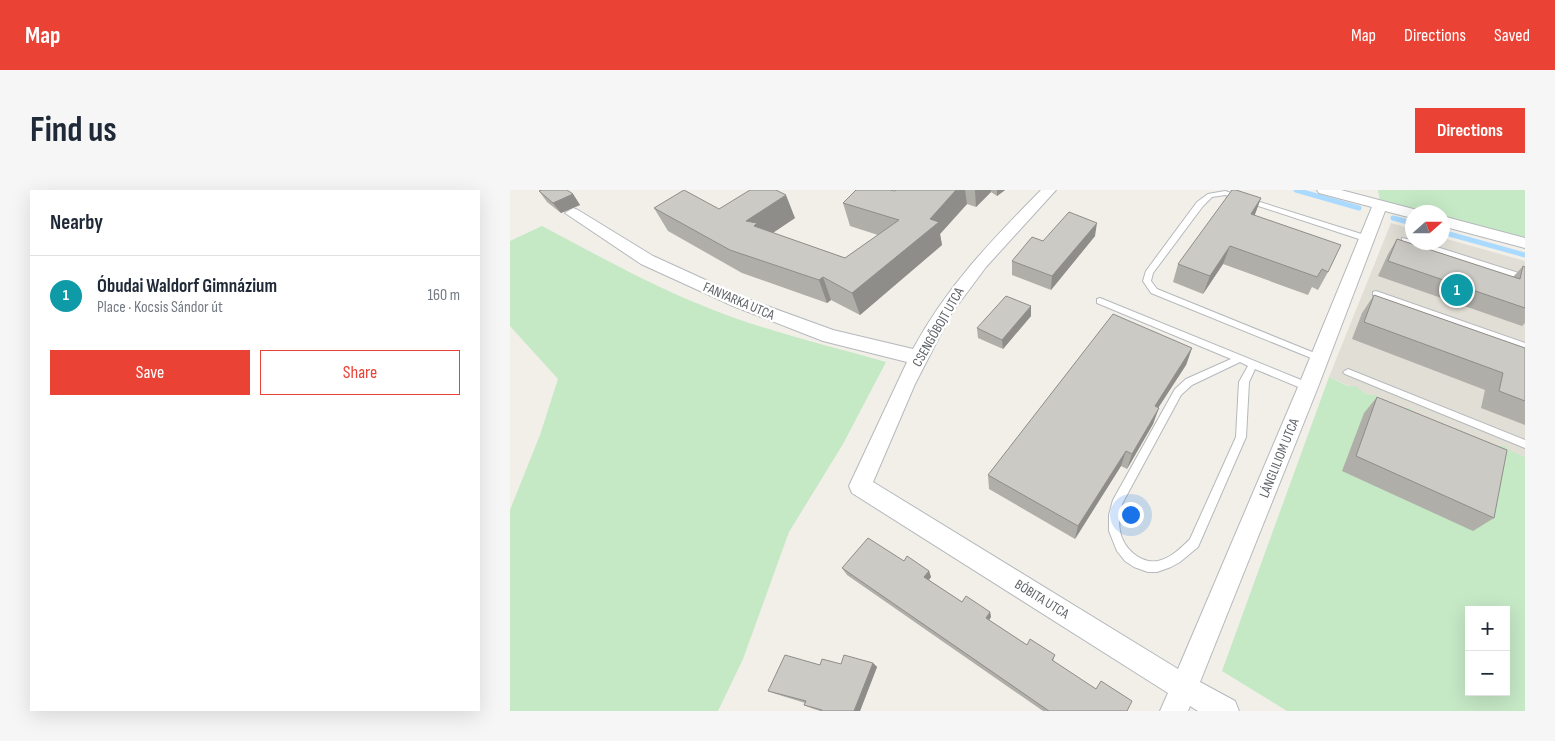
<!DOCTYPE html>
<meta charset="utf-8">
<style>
body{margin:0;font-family:"Sofia Sans Condensed",sans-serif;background:#f6f6f7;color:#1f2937}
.controls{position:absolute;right:15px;bottom:15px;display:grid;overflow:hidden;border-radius:0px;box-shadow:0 5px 20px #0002}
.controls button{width:45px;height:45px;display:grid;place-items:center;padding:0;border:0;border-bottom:1px solid #e0e1e3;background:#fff;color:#1f2937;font:25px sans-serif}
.compass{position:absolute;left:895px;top:15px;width:45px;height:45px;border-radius:50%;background:#fff;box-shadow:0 5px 20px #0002;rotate:69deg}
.you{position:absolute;left:620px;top:324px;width:18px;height:18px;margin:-12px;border:4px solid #fff;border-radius:50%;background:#1a73e8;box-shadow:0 0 0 8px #1a73e833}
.badge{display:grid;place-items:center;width:32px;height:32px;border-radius:50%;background:#ea4335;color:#fff;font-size:16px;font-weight:700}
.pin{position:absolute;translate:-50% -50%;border:2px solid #fff;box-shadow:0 1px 5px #0006}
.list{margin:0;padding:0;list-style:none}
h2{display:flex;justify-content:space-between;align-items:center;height:65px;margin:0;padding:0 20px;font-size:21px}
h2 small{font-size:16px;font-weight:400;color:#747a83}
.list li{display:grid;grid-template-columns:32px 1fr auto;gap:15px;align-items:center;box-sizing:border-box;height:80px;padding:0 20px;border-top:1px solid #e0e1e3}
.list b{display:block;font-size:19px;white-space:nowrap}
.list p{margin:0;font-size:16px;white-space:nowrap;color:#747a83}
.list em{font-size:16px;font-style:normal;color:#747a83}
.actions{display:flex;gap:10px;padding:15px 20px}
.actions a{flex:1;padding:11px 0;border:1px solid #ea4335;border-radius:0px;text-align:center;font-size:18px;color:#ea4335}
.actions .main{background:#ea4335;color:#fff}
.map{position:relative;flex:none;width:1015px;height:521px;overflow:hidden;border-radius:0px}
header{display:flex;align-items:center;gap:30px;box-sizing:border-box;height:70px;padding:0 25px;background:#ea4335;color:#fff}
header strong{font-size:24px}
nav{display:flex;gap:28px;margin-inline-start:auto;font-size:18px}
.intro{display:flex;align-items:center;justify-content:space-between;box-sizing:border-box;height:120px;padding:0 30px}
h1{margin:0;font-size:35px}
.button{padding:12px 22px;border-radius:0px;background:#ea4335;color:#fff;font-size:18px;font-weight:700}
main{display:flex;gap:30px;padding:0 30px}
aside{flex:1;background:#fff;border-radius:0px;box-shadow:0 5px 20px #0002}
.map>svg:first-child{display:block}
</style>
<header>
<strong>Map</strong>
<nav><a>Map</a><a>Directions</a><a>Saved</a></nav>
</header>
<div class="intro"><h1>Find us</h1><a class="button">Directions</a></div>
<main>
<aside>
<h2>Nearby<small></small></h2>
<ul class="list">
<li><span class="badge" style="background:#0f9aa8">1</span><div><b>Óbudai Waldorf Gimnázium</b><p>Place · Kocsis Sándor út</p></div><em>160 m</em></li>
</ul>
<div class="actions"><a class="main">Save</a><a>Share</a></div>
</aside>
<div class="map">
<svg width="1015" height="521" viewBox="0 0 1015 521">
<rect width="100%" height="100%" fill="#f1efe8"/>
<path fill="#e1ded6" d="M881 33 902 39V52H932L933 48 1015 71V267L902 222 900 218H892L873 210 867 205 862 206 819 187Z"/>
<path fill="#c5e8c5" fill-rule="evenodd" d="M868 0H1015V49L933 27 932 22H914L870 11Z
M32 36C83 63 133 91 186 113 247 139 312 154 376 172L333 254 279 342 233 469 208 521H0V320L30 245 48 189 0 136V51Z
M819 187 838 196H846C851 202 859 206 866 205L873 210 892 218H900L903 222 987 256H995L999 260 1015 267V521H777L712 481ZM959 420H996V502H959Z"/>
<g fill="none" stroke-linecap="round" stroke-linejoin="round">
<path stroke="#aadaff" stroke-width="5" d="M786 0 849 18
M883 28 902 33
M932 42 1015 65"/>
<defs>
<path id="service" d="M715 1 861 47 862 49 858 51H855L715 5 702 7 693 16 643 83 641 91 647 99 812 166 813 168 812 170H806L641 103 633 91 636 81 687 12 698 4Z
M892 48 902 50V52H911L1015 85V91L892 52Z
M866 101 1015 153V159L863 106V102Z
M590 108 801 194 803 197 798 201 745 179 739 192 736 247 688 357 670 372 661 377 647 382H638L624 377 615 371 607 361 599 341V325L603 310 665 199 676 189 721 169 587 113V109ZM730 172 738 176 729 192 726 247 680 349C671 358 661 368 648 371 630 374 613 358 610 341 608 332 610 323 612 314L671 205 682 195Z
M838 179 1015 250V258L835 184 833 182Z"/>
<path id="minor" d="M531 0H546L476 77 441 124 405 194 363 292 668 479 788 197 862 17 809 3 807 0H831L907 20 909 22H902V28L875 21 808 197 690 492 725 511 729 521H688L680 516 678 521H650L658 503 342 303 339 296 397 172 313 151 223 116 131 74 55 23 63 18 68 20 143 66 235 108 323 140 403 159C438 95 480 52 531 0Z
M932 26 1015 48V58L932 36Z"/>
</defs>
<use href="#service" stroke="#b5b8bc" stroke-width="2"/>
<use href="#minor" stroke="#b5b8bc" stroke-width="2"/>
<use href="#service" fill="#fff" fill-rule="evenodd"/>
<use href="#minor" fill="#fff" fill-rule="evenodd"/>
</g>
<path fill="#afaea9" d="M386 0H495L487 6 481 2 466 17 457 14 430 44 432 55 350 125 321 110 317 113 232 83 158 41 144 18 209 19 285 28 262 43 335 68 368 45 340 36 333 13 385 1Z
M29 1 63 4 70 15 51 23 37 12Z
M751 8 744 26 818 82 808 100 802 97 798 105 713 74 693 104 663 92 668 74Z
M585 46 541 100 502 85V71L533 51Z
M887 49 1003 87 1013 76 1015 77V133L1012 136 868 86 878 64Z
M864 105 1015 158V235L971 218 975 200 842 149 852 123Z
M521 126 493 159 468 148 467 138Z
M682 158 676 175 648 218 643 234 617 279 611 276 565 349 479 299 478 285Z
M867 207 984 328 963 341 832 281 854 223Z
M394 371 419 381 421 387 419 390 452 412 480 422 481 427 479 430 517 455 545 465 543 471 617 521H533L337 385 332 378Z
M363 473 367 477 350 521H310L301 518 294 515 295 513 266 504 258 501 310 475Z"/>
<path fill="#8f8d8a" d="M446 0H455L457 14 430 44 432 55 350 125 342 103 420 29Z
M465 0H481V2L466 17Z
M487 0H495L487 6Z
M63 4 70 15 51 23 43 13Z
M276 5 285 28 254 49 236 31Z
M751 8 744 27 741 24Z
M587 33 585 46 541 100 542 86Z
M720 56 713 74 693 104 700 86Z
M313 87 321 110 317 113 309 90Z
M521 116V126L493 159 492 150Z
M682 158 676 175 639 232 645 216Z
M649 218 643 234 617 279 622 264Z
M616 261 611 276 565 349 568 336Z
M419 381 421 387 416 393 414 387Z
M480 422 481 427 477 433 476 428Z
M363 473 367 477 350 521H344Z"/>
<path fill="#cccac5" stroke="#8f8d8a" d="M32 0H57L63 4 43 13 29 1Z
M174 0 209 19 240 0H266L276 5 236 31 247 33 244 36 335 68 389 30 333 13 346 0H380L385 1 386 0H446L420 29 429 32 342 103 313 87 309 90 220 60 144 18Z
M722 0H726L751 8 741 24 831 55 818 82 812 79 807 87 720 56 700 86 668 74Z
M559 22 587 33 542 86 502 71 522 47 533 51Z
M887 49 1010 89 1013 76 1015 77V118L878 71Z
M864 105 1015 158V211L989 201 993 183 854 132Z
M496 106 521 116 492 150 467 138Z
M603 124 682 158 645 216 649 218 622 264 616 261 568 336 478 285Z
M867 207 997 260 984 328 846 266Z
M358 348 394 371 397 366 419 381 414 387 452 412 456 406 480 422 476 428 517 455 520 449 545 465 542 470 586 499 591 491 622 511 617 521H539L332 378Z
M275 465 310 475 312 469 331 474 334 465 363 473 344 521H311L312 520 294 515 296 511 258 501Z"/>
<g text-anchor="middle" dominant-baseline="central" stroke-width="5" stroke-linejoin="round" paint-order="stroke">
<g font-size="14" fill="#5f6368" stroke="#fff">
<text transform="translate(229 111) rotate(23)">FANYARKA UTCA</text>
<text transform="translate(428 137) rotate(-60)">CSENGŐBOJT UTCA</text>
<text transform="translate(769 268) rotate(-68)">LÁNGLILIOM UTCA</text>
<text transform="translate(532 409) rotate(32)">BÓBITA UTCA</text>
</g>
</g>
</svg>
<div class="controls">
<button>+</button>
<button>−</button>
</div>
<svg class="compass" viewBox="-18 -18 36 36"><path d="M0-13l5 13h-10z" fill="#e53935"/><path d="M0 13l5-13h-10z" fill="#747a83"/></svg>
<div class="you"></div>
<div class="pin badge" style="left:947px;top:100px;background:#0f9aa8">1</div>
</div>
</main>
